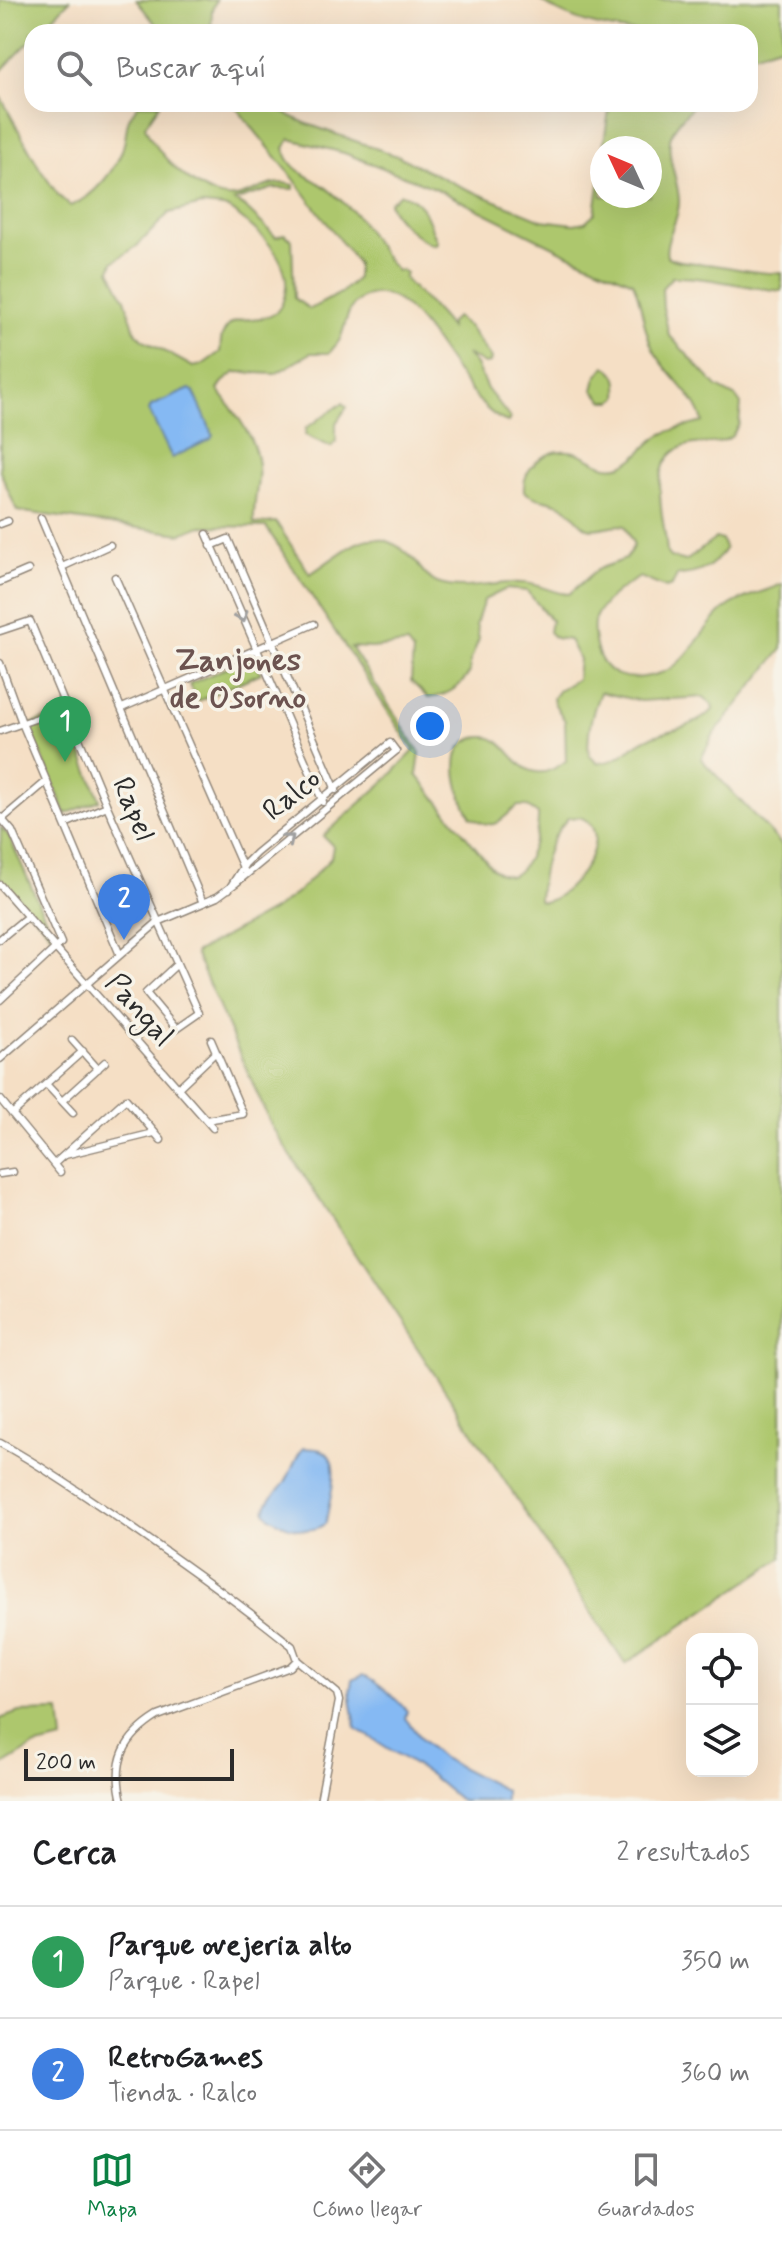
<!DOCTYPE html>
<html lang="es">
<meta charset="utf-8">
<style>
body{margin:0;font-family:Mynerve,sans-serif;background:#f2f2f2;color:#202124}
.controls{position:absolute;right:24px;bottom:24px;display:grid;overflow:hidden;border-radius:16px;box-shadow:0 8px 32px #0002}
.controls button{width:72px;height:72px;display:grid;place-items:center;padding:0;border:0;border-bottom:2px solid #e0e0e0;background:#fff;color:#202124;font:40px sans-serif}
.compass{position:absolute;left:590px;top:136px;width:72px;height:72px;border-radius:50%;background:#fff;box-shadow:0 8px 32px #0002;rotate:314deg}
.scale{position:absolute;left:24px;bottom:20px;width:210px;box-sizing:border-box;padding-left:8px;border:4px solid #2b2b2b;border-top:0;font-size:22px;line-height:28px;white-space:nowrap;color:#2b2b2b;-webkit-text-stroke:6px #f7f3e8;paint-order:stroke}
.you{position:absolute;left:430px;top:726px;width:28px;height:28px;margin:-20px;border:6px solid #fff;border-radius:50%;background:#1a73e8;box-shadow:0 0 0 12px #1a73e833}
.badge{display:grid;place-items:center;width:52px;height:52px;border-radius:50%;background:#0b8043;color:#fff;font-size:26px;font-weight:700}
.pin{position:absolute;translate:-50% -66px;filter:drop-shadow(0 2px 4px #0008)}
.pin::after{content:'';position:absolute;top:42px;width:28px;height:24px;background:inherit;clip-path:polygon(0 0,100% 0,50% 100%)}
.list{margin:0;padding:0;list-style:none}
h2{display:flex;justify-content:space-between;align-items:center;height:104px;margin:0;padding:0 32px;font-size:34px}
h2 small{font-size:26px;font-weight:400;color:#757577}
.list li{display:grid;grid-template-columns:52px 1fr auto;gap:24px;align-items:center;box-sizing:border-box;height:112px;padding:0 32px;border-top:2px solid #e0e0e0}
.list b{display:block;font-size:30px;white-space:nowrap}
.list p{margin:0;font-size:26px;white-space:nowrap;color:#757577}
.list em{font-size:26px;font-style:normal;color:#757577}
.icon{flex:none;width:44px;height:44px;fill:none;stroke:currentColor;stroke-width:2;stroke-linecap:round;stroke-linejoin:round}
.map{position:relative;flex:none;width:782px;height:1801px;overflow:hidden}
.search{position:absolute;background:#fff;box-shadow:0 8px 32px #0002;left:24px;right:24px;top:24px;height:88px;display:flex;align-items:center;gap:20px;box-sizing:border-box;padding:0 28px;border-radius:24px;color:#757577;font-size:30px}
.sheet{height:328px;background:#fff}
nav{display:flex;justify-content:space-around;align-items:center;box-sizing:border-box;height:112px;border-top:2px solid #e0e0e0;background:#fff;font-size:22px;color:#757577}
nav a{display:grid;justify-items:center;gap:4px}
nav .on{color:#0b8043}
.map>svg:first-child{display:block}
</style>
<div class="map">
<svg width="782" height="1801" viewBox="0 0 782 1801">
<rect width="100%" height="100%" fill="#f7f3e8"/>
<filter id="ink" filterUnits="userSpaceOnUse"><feTurbulence type="fractalNoise" baseFrequency=".0125" numOctaves="2"/><feDisplacementMap in="SourceGraphic" scale="16" xChannelSelector="R" yChannelSelector="G"/><feConvolveMatrix kernelMatrix="1 2 1 2 8 2 1 2 1" color-interpolation-filters="sRGB"/></filter>
<filter id="wash" filterUnits="userSpaceOnUse"><feTurbulence type="fractalNoise" baseFrequency=".006" numOctaves="4" result="noise"/><feDisplacementMap in="SourceGraphic" scale="32" xChannelSelector="R" yChannelSelector="G"/><feGaussianBlur stdDeviation="1.8" result="paint"/><feColorMatrix in="noise" values="0 0 0 0 0 0 0 0 0 0 0 0 0 0 0 0 0 1.4 0 .05"/><feComposite in="paint" operator="in"/></filter>
<g filter="url(#wash)">
<rect width="100%" height="100%" fill="#f5dfc5"/>
<path fill="#adc76d" stroke="#6c794c" stroke-width="2" fill-rule="evenodd" d="M0 0H70L39 32H32V39L0 72Z
M136 0H216L212 10 211 32H162Z
M539 0H782V45L750 55V32C679 32 600 43 539 0Z
M0 96 40 169 59 196 70 206C93 198 118 168 124 144 129 123 123 124 139 104H160L145 126C155 155 207 206 240 196 260 190 272 179 294 185V189L274 188 234 201 244 206 276 237 284 234 292 240 294 298 310 309 341 293 357 278V263L291 175 233 104H266L305 123 400 157 460 186 542 220 574 224 585 222 595 213 602 164V196H650V148H603L610 104H695C686 114 672 126 670 140 667 161 679 181 679 202 679 222 663 240 667 257 680 263 690 262 705 264 731 266 756 275 782 273V291C745 288 709 276 672 277L662 288 663 308 669 335 717 387 736 397 741 404 739 424 732 436C720 446 703 442 689 445 642 456 666 522 667 553L670 557 686 561 716 538 722 540 725 549C714 567 698 575 677 575L672 586 666 588 640 577C624 586 603 601 595 618 592 626 594 634 595 642 602 679 629 683 661 673 690 663 702 626 726 608 742 596 763 593 782 584V649L712 737 701 759 782 845V1558L625 1664 272 1127 195 953 275 909 300 890 331 858 333 846 323 836 384 782 414 751 266 527 201 526 181 534 17 511 0 471ZM290 139 344 153 435 188 570 255 633 282C643 304 642 327 653 349 667 376 695 393 703 422 689 426 674 428 661 435 646 443 639 459 622 465 600 472 589 453 569 451 546 448 522 468 524 491 536 502 552 498 565 507 573 512 579 524 588 528 600 532 613 522 625 526L634 545 626 559 598 569 569 594C554 594 539 583 522 583 495 581 463 593 437 583 424 577 420 565 411 557 371 518 348 550 310 574L276 522 254 524C253 509 256 495 258 480 262 445 238 416 218 390L223 382 236 372 275 374 311 353H329C333 348 338 344 340 339 346 326 346 309 359 300 414 262 458 408 508 422L510 418 487 389 476 365 467 354 484 364 490 363 491 359 469 327 456 317 450 322V328C437 308 419 297 404 278L406 273 401 270 397 271C382 256 373 238 360 220 352 209 339 199 328 189 311 176 289 172 284 148ZM202 205C210 206 219 206 227 208 233 210 237 215 242 219 266 237 296 267 283 301 272 333 236 305 223 334 220 339 221 346 220 352L202 365 193 367 142 339 135 331 125 299 110 270 113 262 137 246 169 213ZM506 589 527 591 551 620 549 632 555 638 569 640 579 659 577 679 559 690 553 698 554 703 565 721 566 761C558 767 547 774 537 772 515 770 507 738 486 737 440 735 457 794 471 817 497 833 498 820 518 806H526L538 814C539 832 529 868 511 876L501 874 492 868 417 775 420 753 351 647 372 648 407 644 413 652 411 681 428 698C445 697 461 687 470 672V662L479 639 476 624 484 600ZM600 692 640 701 704 697 712 705 713 710C694 728 671 729 648 738 627 747 623 762 597 763L589 755C586 734 592 712 600 692ZM580 817C620 834 569 901 542 902L539 900C541 870 547 840 568 818Z
M401 194C425 199 428 222 437 241L436 245C422 243 391 217 389 202Z
M605 366C619 373 619 383 618 397L613 401H604L593 390 596 378Z
M343 403 347 407 336 423V442L331 447 305 435 306 428Z
M251 657 261 673 198 701 189 684Z
M65 712 100 800 66 814 29 725Z
M1 827 9 836 54 938 0 877Z
M60 1711 63 1740 33 1747 0 1767V1719L19 1712Z"/>
<path fill="#85b9f3" stroke="#58728f" stroke-width="2" d="M190 389 194 392 213 435 211 439 172 458 149 411 151 406Z
M304 1448C309 1449 317 1448 323 1451 344 1460 327 1507 326 1523 309 1537 279 1527 265 1512 266 1499 277 1493 284 1484 292 1473 294 1457 304 1448Z
M363 1675C381 1685 393 1695 407 1711L405 1718 422 1740 442 1758 505 1790V1801H461L430 1775 356 1728 350 1692 352 1680Z"/>
</g>
<g filter="url(#ink)">
<g fill="none" stroke-linecap="round" stroke-linejoin="round">
<defs>
<path id="street" d="M41 518 203 903
M0 524 8 521
M207 534 323 802
M211 546 228 539 336 790
M62 567 110 545
M115 577 244 870
M0 582 28 570
M0 631 30 621 107 806 199 1013 176 1029 146 993 176 965
M0 663 22 723 120 955
M122 708 314 624
M0 731 66 708
M0 817 12 831 61 943 0 1000
M1 820 47 781
M65 824 107 806
M0 885 213 1128
M0 939 28 916
M72 1040 98 1069
M0 1059 158 922 217 897 236 883 396 751 390 743 256 853 245 864 229 889
M46 1084 73 1113
M178 1088 216 1052
M0 1099 60 1172
M62 1101 105 1062
M12 1114 83 1051
M206 1120 243 1114 211 1040
M65 1155 154 1133
M54 1164 126 1099 161 1140
M0 1174 13 1172
M0 1443C43 1466 83 1495 124 1522 181 1562 238 1602 292 1646L297 1660 290 1667 158 1716C124 1737 112 1761 122 1801
M297 1660 337 1693 339 1701 320 1801"/>
</defs>
<use href="#street" stroke="#908578" stroke-width="9"/>
<use href="#street" stroke="#fff" stroke-width="6"/>
</g>
<defs><path id="oneway-chevron" d="M-2-3.5L2.5 0L-2 3.5" fill="none" stroke-width="1.6" stroke-linecap="round" stroke-linejoin="round" transform="scale(2)"/></defs>
<g stroke="#a0a0a0">
<use href="#oneway-chevron" transform="translate(242 617) rotate(67)"/>
<use href="#oneway-chevron" transform="translate(289 839) rotate(-39)"/>
</g>
</g>
<g text-anchor="middle" dominant-baseline="central" stroke-width="7" stroke-linejoin="round" paint-order="stroke">
<g font-size="30" fill="#2b2b2b" stroke="#f7f3e8">
<text transform="translate(292 795) rotate(-39)">Ralco</text>
<text transform="translate(133 809) rotate(67)">Rapel</text>
<text transform="translate(139 1010) rotate(49)">Pangal</text>
</g>
<g font-size="32" font-weight="bold" fill="#6c5350" stroke="#f7f3e8">
<text x="238" y="661">Zanjones<tspan x="238" dy="37">de Osorno</tspan></text>
</g>
</g>
</svg>
<div class="controls">
<button><svg class="icon" aria-label="locate" viewBox="0 0 24 24"><circle cx="12" cy="12" r="6"/><path d="M12 2v4M12 18v4M2 12h4M18 12h4"/></svg></button>
<button><svg class="icon" aria-label="layers" viewBox="0 0 24 24"><path d="M12 4l9 5-9 5-9-5zM3 14l9 5 9-5"/></svg></button>
</div>
<svg class="compass" viewBox="-18 -18 36 36"><path d="M0-13l5 13h-10z" fill="#e53935"/><path d="M0 13l5-13h-10z" fill="#757577"/></svg>
<div class="scale">200 m</div>
<div class="you"></div>
<div class="pin badge" style="left:65px;top:762px;background:#2e9e5b">1</div>
<div class="pin badge" style="left:124px;top:940px;background:#3f7fe0">2</div>
<div class="search"><svg class="icon" aria-label="search" viewBox="0 0 24 24"><circle cx="10" cy="10" r="6"/><path d="M15 15l6 6"/></svg>Buscar aquí</div>
</div>
<section class="sheet">
<h2>Cerca<small>2 resultados</small></h2>
<ul class="list">
<li><span class="badge" style="background:#2e9e5b">1</span><div><b>Parque ovejeria alto</b><p>Parque · Rapel</p></div><em>350 m</em></li>
<li><span class="badge" style="background:#3f7fe0">2</span><div><b>RetroGames</b><p>Tienda · Ralco</p></div><em>360 m</em></li>
</ul>
</section>
<nav>
<a class="on"><svg class="icon" aria-label="map" viewBox="0 0 24 24"><path d="M3 6l6-2 6 2 6-2v14l-6 2-6-2-6 2zM9 4v14M15 6v14"/></svg>Mapa</a>
<a><svg class="icon" aria-label="directions" viewBox="0 0 24 24"><path d="M12 3l9 9-9 9-9-9zM9 14v-3h6M13 9l2 2-2 2"/></svg>Cómo llegar</a>
<a><svg class="icon" aria-label="saved" viewBox="0 0 24 24"><path d="M7 4h10v16l-5-4-5 4z"/></svg>Guardados</a>
</nav>
